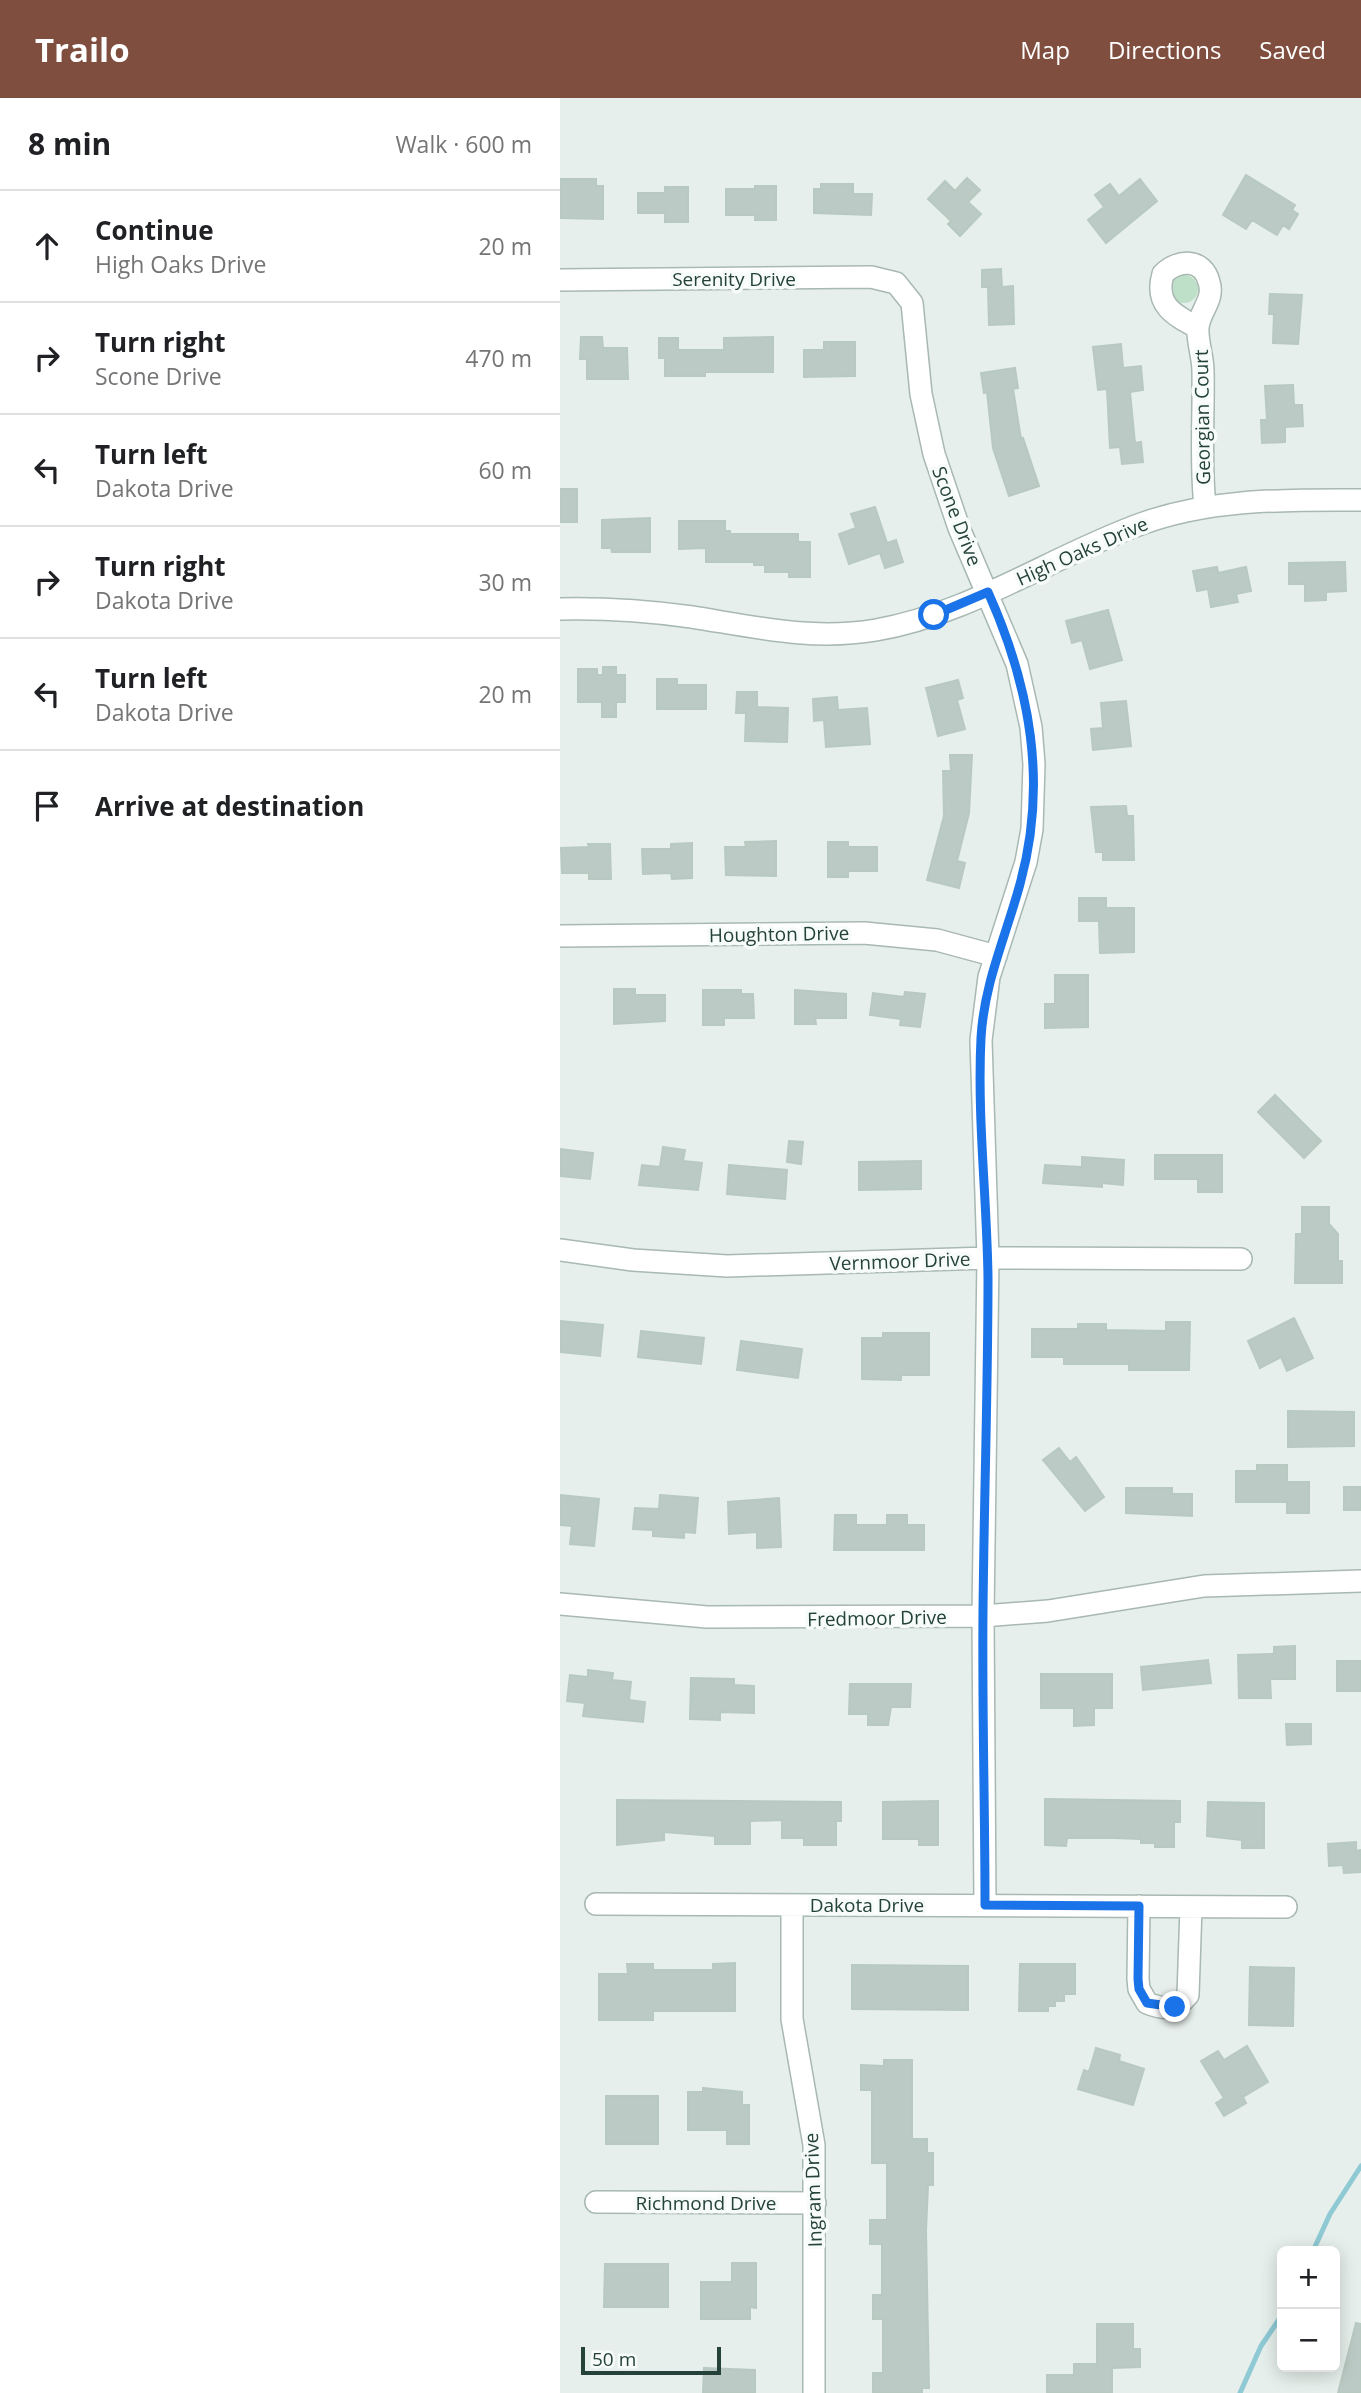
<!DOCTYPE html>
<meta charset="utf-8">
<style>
body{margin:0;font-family:"Open Sans",sans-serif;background:#f6f6f6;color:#202124}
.controls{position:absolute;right:21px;bottom:21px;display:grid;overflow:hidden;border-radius:10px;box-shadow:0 4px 18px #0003}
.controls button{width:63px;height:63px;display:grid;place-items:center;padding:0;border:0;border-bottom:2px solid #e0e0e0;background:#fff;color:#202124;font:35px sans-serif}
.scale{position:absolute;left:21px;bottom:18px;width:140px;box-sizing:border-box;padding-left:7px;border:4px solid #24423a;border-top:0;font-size:19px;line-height:24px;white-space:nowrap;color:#24423a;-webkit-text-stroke:5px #f7fbf9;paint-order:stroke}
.stop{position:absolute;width:21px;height:21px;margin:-16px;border:5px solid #1a73e8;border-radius:50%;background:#fff}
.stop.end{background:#1a73e8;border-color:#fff;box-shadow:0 2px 7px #0008}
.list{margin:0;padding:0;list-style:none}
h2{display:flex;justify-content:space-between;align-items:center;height:91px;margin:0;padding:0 28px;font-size:30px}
h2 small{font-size:23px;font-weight:400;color:#757577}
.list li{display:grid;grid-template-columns:46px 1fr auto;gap:21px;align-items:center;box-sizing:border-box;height:112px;padding:0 28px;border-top:2px solid #e0e0e0}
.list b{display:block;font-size:26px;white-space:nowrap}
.list p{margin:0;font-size:23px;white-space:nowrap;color:#757577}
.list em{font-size:23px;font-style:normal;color:#757577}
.icon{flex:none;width:38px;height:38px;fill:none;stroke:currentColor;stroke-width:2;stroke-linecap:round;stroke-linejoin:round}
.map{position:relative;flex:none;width:801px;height:2295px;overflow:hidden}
header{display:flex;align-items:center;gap:42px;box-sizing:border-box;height:98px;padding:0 35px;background:#7f4e3f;color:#fff}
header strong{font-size:33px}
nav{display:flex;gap:38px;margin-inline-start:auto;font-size:24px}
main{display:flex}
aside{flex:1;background:#fff}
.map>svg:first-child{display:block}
</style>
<header>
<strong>Trailo</strong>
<nav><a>Map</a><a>Directions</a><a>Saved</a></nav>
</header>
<main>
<aside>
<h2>8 min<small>Walk · 600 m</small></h2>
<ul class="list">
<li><svg class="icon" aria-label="ahead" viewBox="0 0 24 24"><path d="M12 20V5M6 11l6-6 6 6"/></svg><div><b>Continue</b><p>High Oaks Drive</p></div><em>20 m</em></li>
<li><svg class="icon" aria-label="right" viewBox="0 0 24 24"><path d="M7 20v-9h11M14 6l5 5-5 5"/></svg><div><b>Turn right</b><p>Scone Drive</p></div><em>470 m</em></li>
<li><svg class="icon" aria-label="left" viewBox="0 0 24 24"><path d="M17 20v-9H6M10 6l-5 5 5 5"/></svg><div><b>Turn left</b><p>Dakota Drive</p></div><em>60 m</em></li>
<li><svg class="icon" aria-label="right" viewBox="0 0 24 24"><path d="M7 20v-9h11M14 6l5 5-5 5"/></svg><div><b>Turn right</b><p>Dakota Drive</p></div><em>30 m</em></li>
<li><svg class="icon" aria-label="left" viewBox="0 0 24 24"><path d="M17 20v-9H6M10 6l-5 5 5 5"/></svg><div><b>Turn left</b><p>Dakota Drive</p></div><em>20 m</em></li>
<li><svg class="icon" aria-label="arrive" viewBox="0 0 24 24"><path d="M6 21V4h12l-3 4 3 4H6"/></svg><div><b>Arrive at destination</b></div></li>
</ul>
</aside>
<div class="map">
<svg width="801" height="2295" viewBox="0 0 801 2295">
<rect width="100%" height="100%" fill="#e6efeb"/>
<path fill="#bfe0c8" d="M610 191a14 14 0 1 1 28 0a14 14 0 1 1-28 0Z"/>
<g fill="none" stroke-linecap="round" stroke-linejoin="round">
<path stroke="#8ec9d4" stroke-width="5" d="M753 2153 770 2116 801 2068
M680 2295 701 2248 722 2217"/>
</g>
<path fill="#bbcac4" stroke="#b8c9c2" stroke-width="2" d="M686 77 735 107 732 112 738 116 729 131 723 127 717 137 692 122 686 131 663 117Z
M407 80 420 92 408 104 421 116 400 138 388 126 391 123 368 101 385 83 395 93Z
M0 81H36V88H43V121L0 120Z
M580 81 597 103 546 145 528 122 544 109 535 97 550 86 559 98Z
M261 86H293V96H312L311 117 254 115V91H261Z
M195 88H216V122H195V117H166V91H195Z
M105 89H128V124H105V115H78V95H105Z
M441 171 442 189 453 188 454 226 429 227 428 189H433H422V172Z
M710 196 742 197 738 246 713 245 714 216H709Z
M21 239H42L43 250H67L68 281H27V261H20Z
M213 239V274H145V278H105V260H99V240H118V252H164V240Z
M264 244H295V278L244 279V252H264Z
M561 246 563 270 581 268 583 292 570 294 575 345 581 344 583 364 562 366 560 349 550 350 547 291 538 292 533 249Z
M455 270 458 290 453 291 461 341 463 340 479 388 449 398 433 350 427 294 424 295 421 275Z
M733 287 734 307H742L743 328 725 329V344L702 345 701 322H707L705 288Z
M0 391H17V424H0Z
M315 409 327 445 336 442 343 464 325 470 320 455 289 466 279 436 296 430 291 416Z
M90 420V454H52L51 450H42V422Z
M119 423H165V433H170V436H238V444H250V479H229V474H205V467H194V464H146V450L119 451Z
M785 464 786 493 766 494V502L745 503V486H729V465Z
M657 469 658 475 686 469 691 493 676 496 678 504 651 509 648 491 637 493 633 473Z
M548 512 562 562 530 571 522 542 512 545 506 523Z
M43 569H56V577H65V604H56V619H42V604H18V571H37V577H43Z
M97 581H117V587H146V611H97Z
M398 582 403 600 397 602 405 631 378 638 366 590Z
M177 594H197V609L228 610 227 644 185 643 186 615H176Z
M277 599 278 612 307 610 310 646 266 649 264 622 254 623 253 601Z
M566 603 571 648 533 652 531 631 543 630 541 605Z
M390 657H412L409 715 397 763 405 765 399 790 367 782 384 718 383 673H391Z
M566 708 567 718H573L574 762H543V754H536L531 709Z
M216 743V778L166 777 165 749H186L185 744Z
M268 744H288V749H317V773H288V779H268Z
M132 745V780L112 781 111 775 83 776 82 751H111V746Z
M28 746H50L51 781H29V775H2L1 750 29 749Z
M519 800H546V810H574V854L540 855 539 823H519Z
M495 877H528V929L485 930V906H495Z
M54 891H75V897H105V923L54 926Z
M143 892H181V896H193L194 920H164V927H143Z
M235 892 286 896V920H255L256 926H235Z
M345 894 365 896 360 929 340 927 341 921 310 917 313 895 344 899Z
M715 997 761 1043 744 1060 698 1014Z
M229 1043 243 1044 241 1066 227 1064Z
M103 1049 125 1052 123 1063 142 1065 138 1092 79 1087 82 1067 100 1069Z
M0 1051 33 1055 30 1081 0 1078Z
M595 1057H662V1094H638V1081H595Z
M522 1059 564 1062 563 1087 542 1085V1089L483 1085 485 1067 522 1069Z
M361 1063V1091L299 1092V1064Z
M169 1067 227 1072 225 1101 167 1096Z
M742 1109H769V1126L778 1136V1163H782V1185H735L736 1136H742Z
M734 1220 753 1260 727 1273 721 1259 700 1270 688 1243Z
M0 1223 43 1227 40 1258 0 1254Z
M606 1224H630L629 1272H569V1266H504V1259H472V1231H518V1226H546V1232L606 1233Z
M81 1233 144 1240 141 1266 78 1259Z
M323 1235H369V1277H341V1282L302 1281V1240H323Z
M181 1243 242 1251 238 1280 177 1272Z
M728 1313 794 1314V1348L728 1349Z
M499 1350 510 1364 516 1359 544 1399 525 1413 483 1362Z
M697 1367H727V1384H749V1415H727V1404H676V1373H697Z
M784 1389H801V1412H784Z
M566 1390H612V1396H632V1418L566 1415Z
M0 1397 39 1401 34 1448 10 1446 12 1428 0 1427Z
M100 1397 138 1400 135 1435 124 1434V1440L93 1438V1432L73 1431 75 1410 99 1411Z
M219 1400 221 1449 197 1450V1434L169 1436 168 1404Z
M275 1417H296V1427H327V1417H347V1427H364V1452H274Z
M735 1548V1581H710L711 1600H679L678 1557 714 1556V1549Z
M648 1562 651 1585 583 1592 581 1569Z
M777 1563H801V1593H777Z
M28 1572 53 1575 52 1582 71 1584 69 1602 85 1604 83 1624 23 1618 25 1605 7 1603 10 1577 28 1579Z
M481 1576H552V1610H534V1627L514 1628V1610H481Z
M131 1580 174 1581V1587L194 1588V1615L160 1614V1622L130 1621Z
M290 1586H351L350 1609H331L328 1627H308V1616H289Z
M726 1626H751V1646L727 1647Z
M485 1701 620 1703V1724H614V1749H595V1745H581V1741L555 1740H507L506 1748 485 1747Z
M57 1702 281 1704V1723H276V1747H244V1740H222V1722L190 1723V1746H155V1738L104 1734V1742L57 1747Z
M378 1703V1747H359V1741H323V1704Z
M648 1704 704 1705V1750H682V1742L647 1738Z
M796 1744V1753L801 1752V1774L784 1775 783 1767 769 1768 768 1746Z
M175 1865V1913H93V1922H39V1876H68L67 1866H93V1872H153V1866Z
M460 1866H515V1896H504V1903H495V1908H488V1913H459Z
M292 1867 408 1868V1912L292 1911Z
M690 1869 734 1870 733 1928 689 1927Z
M687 1948 708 1984 683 1999 686 2005 664 2018 656 2005 664 2000 641 1963 658 1953 664 1962Z
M536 1950 560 1957 559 1963 584 1971 573 2007 518 1991 524 1972 529 1974Z
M324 1962H352V2041H367V2055H373V2087H368L366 2133 369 2290H362V2295H313V2275H323V2221H313V2197H322V2146H310V2122H327V2065H312V1992H301V1967L324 1968Z
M143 1990 182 1994V2007H189V2046H167V2032H128V1994H143Z
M46 1998H98V2046H46Z
M172 2165H196V2210L190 2209V2221H141V2184H172Z
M45 2166H108V2209H44Z
M796 2225 801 2226V2295H778Z
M537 2226H573V2251H580V2269L552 2270V2295H487V2277H514V2266H537Z
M144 2270 195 2272V2295H143Z"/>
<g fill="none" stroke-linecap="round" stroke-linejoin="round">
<defs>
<path id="minor" d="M0 182 311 179 336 185 352 205 361 296 374 356 399 430 457 566 471 629 474 666 472 731 466 764 429 879 421 942 428 1160 423 1518 425 1807
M638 230C614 217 594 207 603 176 618 161 643 160 649 184 655 202 639 213 638 230 637 243 643 259 643 273 644 318 640 363 645 408
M0 511C44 510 88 513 132 519 195 529 252 543 316 532 410 516 492 458 581 426 652 400 726 402 801 402
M0 838 304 835 377 842 436 858
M0 1152 73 1162 167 1168 428 1160 681 1161
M0 1506 147 1519 423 1518 488 1513 644 1488 801 1483
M36 1806 726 1809
M232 1807V1921L254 2047V2295
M579 1808 578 1881 579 1891 587 1905C604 1912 616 1912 628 1897L631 1809
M36 2104 255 2105"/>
</defs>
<use href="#minor" stroke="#a8b8b2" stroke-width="24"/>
<use href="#minor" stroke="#fff" stroke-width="21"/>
</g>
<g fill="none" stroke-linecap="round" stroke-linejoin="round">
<path stroke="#1a73e8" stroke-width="9" d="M374 517 428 494C470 588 488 685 460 786 446 838 424 885 421 940 417 1020 427 1100 428 1180 428 1291 424 1402 423 1514 422 1611 425 1709 425 1807L579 1808 578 1881 579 1891 587 1905 615 1909"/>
</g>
<g text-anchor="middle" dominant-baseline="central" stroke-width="7" stroke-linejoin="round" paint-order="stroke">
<g font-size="19" fill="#24423a" stroke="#f7fbf9">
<text x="174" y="181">Serenity Drive</text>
<text transform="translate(642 319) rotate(-91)">Georgian Court</text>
<text transform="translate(397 418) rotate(69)">Scone Drive</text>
<text transform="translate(522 453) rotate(-24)">High Oaks Drive</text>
<text transform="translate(219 836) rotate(-1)">Houghton Drive</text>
<text transform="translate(340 1163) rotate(-2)">Vernmoor Drive</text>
<text transform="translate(317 1520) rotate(-1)">Fredmoor Drive</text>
<text x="307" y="1807">Dakota Drive</text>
<text transform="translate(253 2092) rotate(-92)">Ingram Drive</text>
<text x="146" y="2105">Richmond Drive</text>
</g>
</g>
</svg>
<div class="controls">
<button>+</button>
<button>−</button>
</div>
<div class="scale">50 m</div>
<div class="stop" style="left:374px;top:517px"></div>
<div class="stop end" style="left:615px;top:1909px"></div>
</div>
</main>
